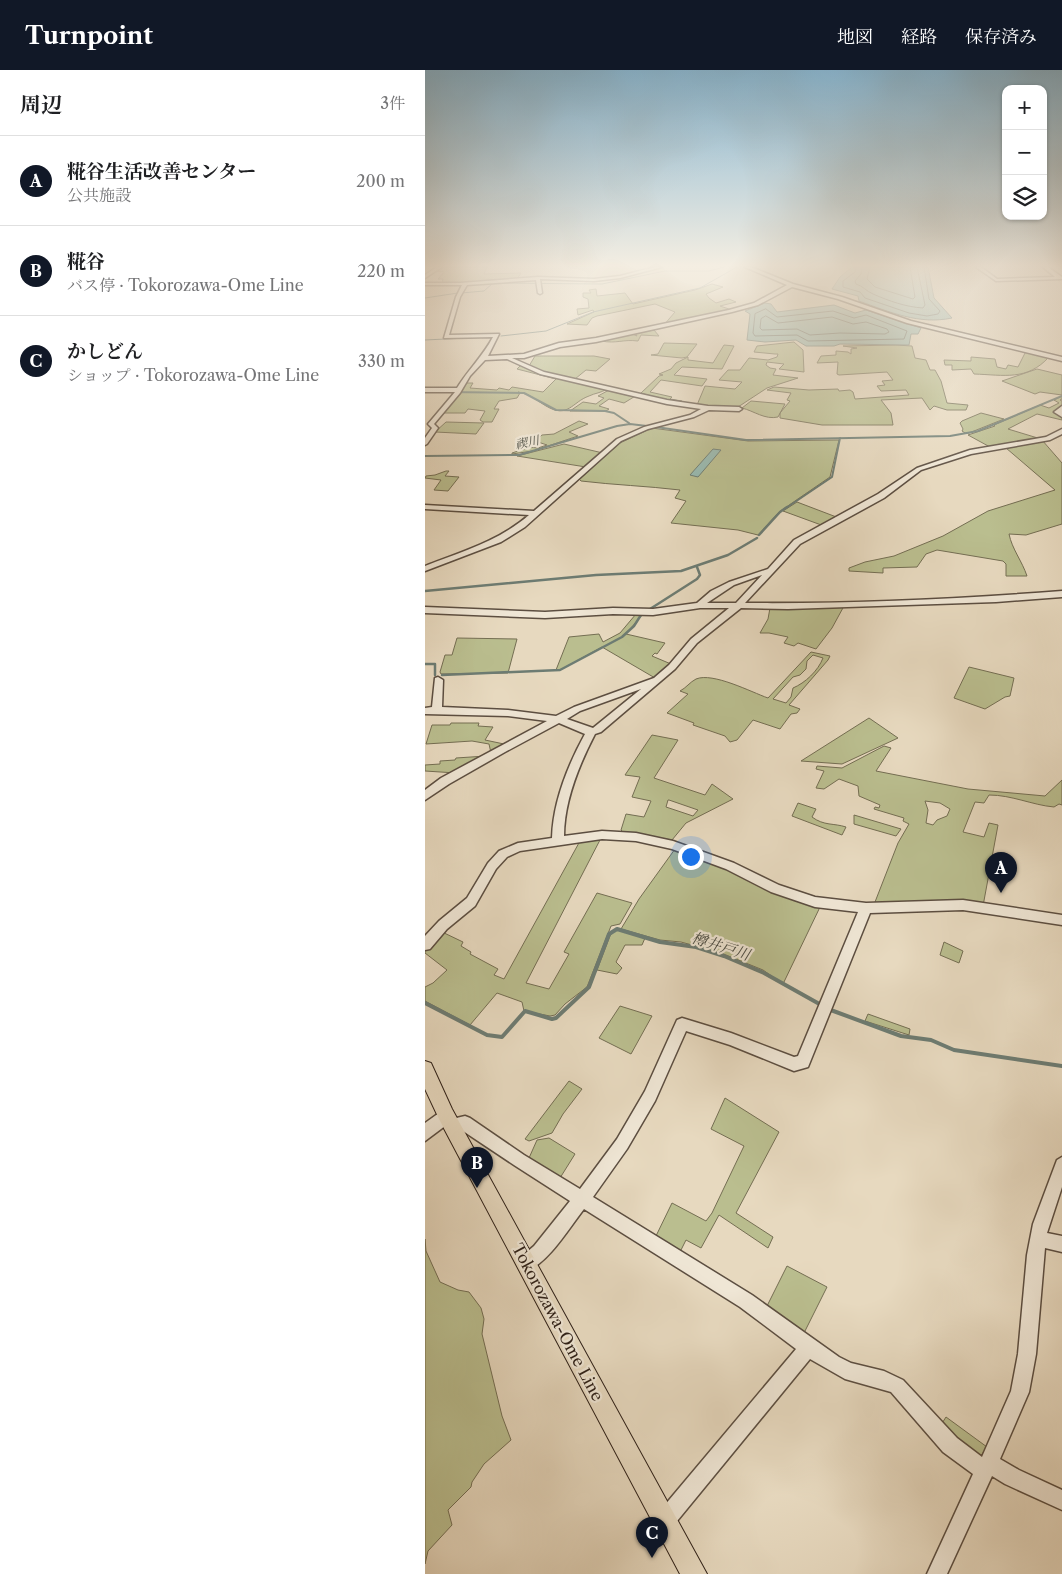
<!DOCTYPE html>
<html lang="ja">
<meta charset="utf-8">
<style>
body{margin:0;font-family:"Libre Caslon Text","Noto Serif JP",serif;background:#f2f2f2;color:#202124}
.controls{position:absolute;right:15px;top:15px;display:grid;overflow:hidden;border-radius:10px;box-shadow:0 1px 4px #0004}
.controls button{width:45px;height:45px;display:grid;place-items:center;padding:0;border:0;border-bottom:1px solid #e0e0e0;background:#fff;color:#202124;font:25px sans-serif}
.you{position:absolute;left:265px;top:786px;width:18px;height:18px;margin:-12px;border:4px solid #fff;border-radius:50%;background:#1a73e8;box-shadow:0 0 0 8px #1a73e833}
.badge{display:grid;place-items:center;width:32px;height:32px;border-radius:50%;background:#111827;color:#fff;font-size:16px;font-weight:700}
.pin{position:absolute;translate:-50% -41px;filter:drop-shadow(0 1px 2px #0008)}
.pin::after{content:'';position:absolute;top:26px;width:18px;height:15px;background:inherit;clip-path:polygon(0 0,100% 0,50% 100%)}
.list{margin:0;padding:0;list-style:none}
h2{display:flex;justify-content:space-between;align-items:center;height:65px;margin:0;padding:0 20px;font-size:21px}
h2 small{font-size:16px;font-weight:400;color:#757577}
.list li{display:grid;grid-template-columns:32px 1fr auto;gap:15px;align-items:center;box-sizing:border-box;height:90px;padding:0 20px;border-top:1px solid #e0e0e0}
.list b{display:block;font-size:19px;white-space:nowrap}
.list p{margin:0;font-size:16px;white-space:nowrap;color:#757577}
.list em{font-size:16px;font-style:normal;color:#757577}
.icon{flex:none;width:28px;height:28px;fill:none;stroke:currentColor;stroke-width:2;stroke-linecap:round;stroke-linejoin:round}
.map{position:relative;flex:none;width:637px;height:1504px;overflow:hidden}
header{display:flex;align-items:center;gap:30px;box-sizing:border-box;height:70px;padding:0 25px;background:#111827;color:#fff}
header strong{font-size:24px}
nav{display:flex;gap:28px;margin-inline-start:auto;font-size:18px}
main{display:flex}
aside{flex:1;background:#fff}
.map>svg:first-child{display:block}
</style>
<header>
<strong>Turnpoint</strong>
<nav><a>地図</a><a>経路</a><a>保存済み</a></nav>
</header>
<main>
<aside>
<h2>周辺<small>3件</small></h2>
<ul class="list">
<li><span class="badge">A</span><div><b>糀谷生活改善センター</b><p>公共施設</p></div><em>200 m</em></li>
<li><span class="badge">B</span><div><b>糀谷</b><p>バス停 · Tokorozawa-Ome Line</p></div><em>220 m</em></li>
<li><span class="badge">C</span><div><b>かしどん</b><p>ショップ · Tokorozawa-Ome Line</p></div><em>330 m</em></li>
</ul>
</aside>
<div class="map">
<svg width="637" height="1504" viewBox="0 0 637 1504">
<rect width="100%" height="100%" fill="#e7d9bf"/>
<filter id="stains"><feTurbulence type="fractalNoise" baseFrequency=".004" numOctaves="4"/><feColorMatrix values="0 0 0 0 .2 0 0 0 0 .09 0 0 0 0 .02 0 0 0 .5 -.17"/></filter>
<radialGradient id="worn" r=".72"><stop offset=".6" stop-color="#630" stop-opacity="0"/><stop offset="1" stop-color="#630" stop-opacity=".3"/></radialGradient>
<path fill="#babe8f" stroke="#746e53" fill-rule="evenodd" d="M18 197H62L59 204 96 203 92 209 17 214 18 209H13L19 202 12 201Z
M287 214 298 217 281 224 284 228 291 233 304 229 311 232 295 236 307 240 238 256 250 242 230 234 172 246 167 248 162 255 142 254 169 242 168 240 153 245 152 239 164 238 163 229 158 227V223H166L164 220 171 219 172 226 200 223 208 234 270 220Z
M229 260 234 266 216 265 213 271C198 269 192 274 176 271L207 264 212 266 210 263Z
M369 272 378 280 379 302 354 299 359 294 342 292 341 295 345 298 351 299 348 305 373 308 342 318 313 337 272 335 280 316 310 319 317 312 294 310 303 300H315L324 288 343 290 352 287 353 284H350L329 282 332 276Z
M239 273 272 274 262 287 257 288 226 285 233 284Z
M299 275 309 276 297 299 257 297 249 305 282 309 277 316 236 310 225 322 247 327 245 329 257 331 256 333 244 332 216 323 234 306 238 305 234 304 246 299 251 293 263 287V290L288 293Z
M471 275 487 276 490 288 501 290 505 300H510L516 311 522 333 543 335 541 340H522L509 336 505 340 497 328 456 330 466 343 468 355H397L355 348V343L365 331 362 330 366 323 342 320 349 317 384 320 413 319 414 321 425 320 428 322 430 329 484 325 481 320 456 321 452 316 460 315 457 311 468 310 462 302 414 305 412 304 413 292 392 293 396 286 411 285V281L423 282 426 284V279L432 278 418 276Z
M601 281 624 287C602 311 579 305 549 304L546 299 527 300V295H520L519 290 546 291V287L570 289 572 297 581 299 583 295 593 297Z
M110 286H169L185 289 171 301 161 300 150 309 122 303 104 296Z
M96 295 182 319C176 323 170 323 164 326 147 332 143 349 121 336 111 330 105 324 93 322L95 323 92 328 74 331 69 339H74L67 352H58L55 350 60 341 43 339 40 343H17L35 323 40 313H48L45 318 72 320 74 318 84 320 87 317 118 322 131 309 92 299Z
M612 299 637 305V325L615 322 610 324 577 311Z
M184 320 212 325 199 333 184 329 174 336 184 339 181 341H145L158 332 171 334 179 328 173 326Z
M637 326V329L635 330 637 331V336L630 343 637 346V350L612 344 583 359 616 369 565 377 543 365 570 356 569 355 615 335 624 338 634 333 629 330Z
M326 331 360 334 353 347C340 350 329 341 317 338Z
M556 343 579 349 544 363H540L537 361 538 359 535 353 537 351Z
M154 351 163 354 144 362 153 366 108 381 87 384V383L105 377 113 378 122 375 110 371 117 365 129 364Z
M21 352 59 353 51 364 10 362Z
M227 358 323 371 414 370 405 407 354 442 333 465 313 460 246 453 261 431 250 428 255 420C222 416 189 415 156 411L154 409 195 373Z
M617 370 637 393V454L601 465 584 464C587 479 597 491 602 506H581V494L578 491 512 480 501 484 492 497 458 498V503L424 501V498L440 492 469 486 518 466 563 441 630 420 581 378Z
M139 374 178 383 161 397 92 386Z
M21 401H24L20 406 34 407 23 421 9 420 16 410 0 408 1 406 10 405Z
M372 432 414 448 399 456 358 441Z
M419 536 407 558 391 579 373 573 369 576 359 573 363 567 344 563H335L343 549 345 538Z
M211 544 217 545 201 564 240 573 232 584 230 583 227 586 246 594 230 608 177 577 135 600H131L144 567 174 564 178 572 195 563Z
M32 568 92 569 83 603 16 604 15 602 20 585H27Z
M386 582 405 586 403 590 364 635 375 639 372 643 366 644 355 659 328 650 312 670 305 672 300 666 268 655 269 653 242 643 263 624 255 621C261 618 265 612 271 609 288 602 326 622 343 628ZM388 585 398 588C393 601 380 613 368 618L366 627 361 633 348 629 368 607 375 605 381 599 382 591Z
M544 597 589 608 585 626 580 627 560 639 529 628Z
M444 648 473 668 417 694 376 691Z
M26 653H54L53 656 68 657 60 670 79 674 66 683 64 674 47 671 1 674 7 655H25Z
M227 665 253 670 229 708 280 725 287 714 308 729 261 753 247 770 198 762 196 760 201 744 219 747 226 731 207 727 215 707 200 705ZM243 730H244L273 740 268 746 241 737Z
M459 676 466 678 451 701 543 719 620 726 637 710V735L634 734 629 737C607 735 587 725 564 725L559 733 550 732 538 762 559 767 564 753 573 755 558 836 455 835 450 832 473 773 484 754 478 751 479 748 449 739 450 737 454 738 455 735 434 726 433 716 414 709 399 719 391 718 399 701 391 699 392 696 417 698ZM500 731 515 733 525 739 522 746 512 750 508 755 501 753 503 740Z
M61 686 31 703 0 701V695L15 694V691L30 690 31 688Z
M373 733 391 739 387 747C399 756 409 753 421 757L417 765 367 746Z
M429 745 476 759 471 766 429 754Z
M176 768 101 913 124 919 144 884 139 882 172 823 207 833 195 854 186 856 162 917 140 934 130 945 125 946 99 941 97 932 72 923 45 955 0 931V917L8 913 22 900 0 883V879L15 861 38 872 36 876 46 882 45 884 73 899 69 905 79 909 155 771Z
M250 779 396 835 358 914 338 900 296 883 256 872 235 870 196 859 214 829Z
M192 860 220 868 217 875H200L191 892 197 898 192 904 172 900 185 866 188 861Z
M519 872 538 881 534 893 515 885Z
M195 936 227 946 206 984 174 968Z
M443 944 485 959 484 965 440 951Z
M144 1011 157 1019 138 1044 127 1063 104 1071 100 1069Z
M300 1028 354 1062 311 1143 348 1167 343 1178 294 1145 276 1178 261 1170 255 1182 230 1168 247 1133 281 1151 287 1143 319 1076 286 1059Z
M124 1068 150 1084 135 1108 104 1088 112 1070Z
M0 1169 1 1181 15 1212 33 1220 44 1222 56 1238 59 1249 57 1264 77 1346 86 1370 59 1394 47 1412 46 1417 23 1440 27 1455 3 1481 0 1494Z
M362 1196 402 1217 379 1263 342 1236Z
M521 1347 562 1377 553 1390 514 1358Z"/>
<path fill="#97bab1" stroke="#6d7c73" d="M427 197H503L509 228 527 248C494 255 465 242 434 231L433 226 407 219 415 207Z
M340 233 346 234 352 242 409 235 430 243 441 240 496 258 493 264H486L484 275 415 274 409 276H381L371 270 340 272 322 270 325 244 320 241Z
M288 379 296 380 273 407 265 405Z"/>
<g fill="none" stroke-linecap="round" stroke-linejoin="round">
<path stroke="#626c64" stroke-width="1" d="M431 197 430 202 418 211V217L435 222 440 228 484 243 502 246 513 244 515 241 504 229 499 197
M437 197 436 204 430 211 431 214C438 216 441 221 448 224 464 231 481 237 498 238L500 235 492 197
M445 197 442 209 450 217 488 229 490 227 485 197
M341 239 352 247 408 241 429 248 441 245 482 261 479 269 383 271 372 265 330 266 328 263 330 244Z
M341 246 353 253 407 247 428 254 441 252 462 259 464 262 460 264 415 263 385 265 372 259 337 260 335 258 336 249Z"/>
<path stroke="#6d7c73" stroke-width="1" d="M36 223 59 221 68 213 177 214 240 201H284L299 197
M0 228 33 223
M76 266 121 261 168 242 275 218 312 197
M0 270 62 267"/>
<path stroke="#6d7c73" stroke-width="2" d="M21 322 99 323 131 340 180 341 189 343 204 353
M231 357 321 370 525 366 553 361 637 326
M0 386 94 385 192 356 205 354 222 356
M361 438 407 407 415 368"/>
<path stroke="#6d7c73" stroke-width="2.5" d="M334 465 355 442 362 437
M0 521 171 505 256 501 303 485 332 468
M225 539 272 509 275 505 272 497
M0 594H10V605
M17 605 135 600 197 567 209 556 216 545"/>
<path stroke="#6d7c73" stroke-width="4" d="M0 933 62 965 77 967 100 941 127 949 131 948 164 917 184 864 192 859 235 872 271 877 299 886 339 903 398 936
M403 939 476 966 506 970 529 980 637 996"/>
<defs>
<path id="minor" d="M12 197H17L0 208V205Z
M230 197H237L195 208 169 211 115 209 117 223 115 224 113 223 111 210 42 215 35 227 24 265 74 264 63 286 99 284 134 273 171 268 304 240 329 233 362 215 320 197H326L368 214 417 227 486 251 637 287V291L482 253 413 229 367 217 333 235 307 242 171 272 135 277 99 288H87L119 302 242 330 283 336 314 337 317 339 314 341 284 340 269 347 223 359 196 371 100 457 76 472 0 501V496C36 482 74 471 104 445L0 439V435L109 441 192 369 219 357 265 345 276 339 242 334 115 304 82 289 60 290 45 306 35 323 9 354 13 358 2 374 0 375V368L7 358 3 354 30 322H0V318H32C43 300 58 286 68 267L19 268 31 227 37 215H0V213H35L113 207 169 209 195 206Z
M551 197H556L572 209 630 207 618 197H623L637 207V209L571 211Z
M637 336V347L629 342Z
M637 359V364L625 370 546 384 496 400 459 428 375 474 320 533C426 534 532 529 637 521V527L571 532 363 539 316 538 272 573 250 599 176 662 170 664C154 695 139 731 139 766L177 761 211 763 248 771 309 793 354 815 390 827 441 833 538 830 637 845V855L538 840 445 843 383 997 369 1001 305 975 261 961 230 1031 202 1079 168 1127 327 1225 414 1287 426 1293 459 1301 478 1310 532 1368 557 1387 586 1321 593 1284 602 1185 608 1154 632 1090 637 1087V1117L622 1163 637 1166V1182L620 1178 611 1284 604 1322 575 1389 594 1400 637 1420V1440L580 1414 567 1406 522 1504H502L548 1404 518 1382 466 1322 420 1309 385 1289 248 1456 241 1459 234 1456 231 1449 234 1442 371 1279 315 1237 159 1139C144 1158 124 1192 102 1201L96 1199 94 1193 96 1187 109 1176 145 1131 89 1095 38 1061 27 1063 22 1061 20 1056 0 1071V1053L21 1038 26 1040 28 1045 27 1049 40 1046 45 1048 99 1085 155 1119 192 1069 220 1021 252 950 257 948 306 963 369 987 373 986 433 842 390 837 346 822 301 799 247 779 211 771 177 769 95 781 82 787 71 799 50 836 22 859 5 879 0 880V866L14 851 42 828 63 793 74 781 93 773 127 768C128 732 143 695 160 664L134 653 80 682 24 714 0 730V720L16 708 122 651 83 646 0 644V638L7 637 10 608 13 607 18 610 17 637 83 640 131 646 149 637 229 608 244 595 266 569 304 538H275L228 545 188 544 120 548 0 543V537L120 542 188 538 228 539 272 533 286 521 304 512 343 499 369 470 453 424 492 398 545 380 621 367ZM337 505 311 533H282L309 515ZM216 619 168 658 142 649 155 641Z"/>
<path id="major" d="M0 991 6 993 27 1039 282 1504H255L15 1051 0 1019Z"/>
</defs>
<use href="#minor" stroke="#5c4e41" stroke-width="3"/>
<use href="#major" stroke="#2d1f17" stroke-width="2"/>
<use href="#minor" fill="#efe6d5" fill-rule="evenodd"/>
<use href="#major" fill="#e7d9bf" fill-rule="evenodd"/>
</g>
<linearGradient id="sky" x2="0" y2="1"><stop stop-color="#87b6d2"/><stop offset="0.48" stop-color="#f4eee2"/><stop offset="1" stop-color="#f4eee2" stop-opacity="0"/></linearGradient>
<rect width="637" height="408" fill="url(#sky)"/>
<g text-anchor="middle" dominant-baseline="central" stroke-width="4.5" stroke-linejoin="round" paint-order="stroke">
<g font-size="12" font-style="italic" fill="#4d4e45" stroke="#efe6d5">
<text transform="translate(102 372) rotate(-12)">禊川</text>
</g>
<g font-size="15" font-style="italic" fill="#4d4e45" stroke="#efe6d5">
<text transform="translate(296 876) rotate(18)">樽井戸川</text>
</g>
<g font-size="16" fill="#2d1f17" stroke="#efe6d5">
<text transform="translate(133 1252) rotate(62)">Tokorozawa-Ome Line</text>
</g>
</g>
<rect width="100%" height="100%" filter="url(#stains)"/>
<rect width="100%" height="100%" fill="url(#worn)"/>
</svg>
<div class="controls">
<button>+</button>
<button>−</button>
<button><svg class="icon" aria-label="layers" viewBox="0 0 24 24"><path d="M12 4l9 5-9 5-9-5zM3 14l9 5 9-5"/></svg></button>
</div>
<div class="you"></div>
<div class="pin badge" style="left:576px;top:823px">A</div>
<div class="pin badge" style="left:52px;top:1118px">B</div>
<div class="pin badge" style="left:227px;top:1488px">C</div>
</div>
</main>
